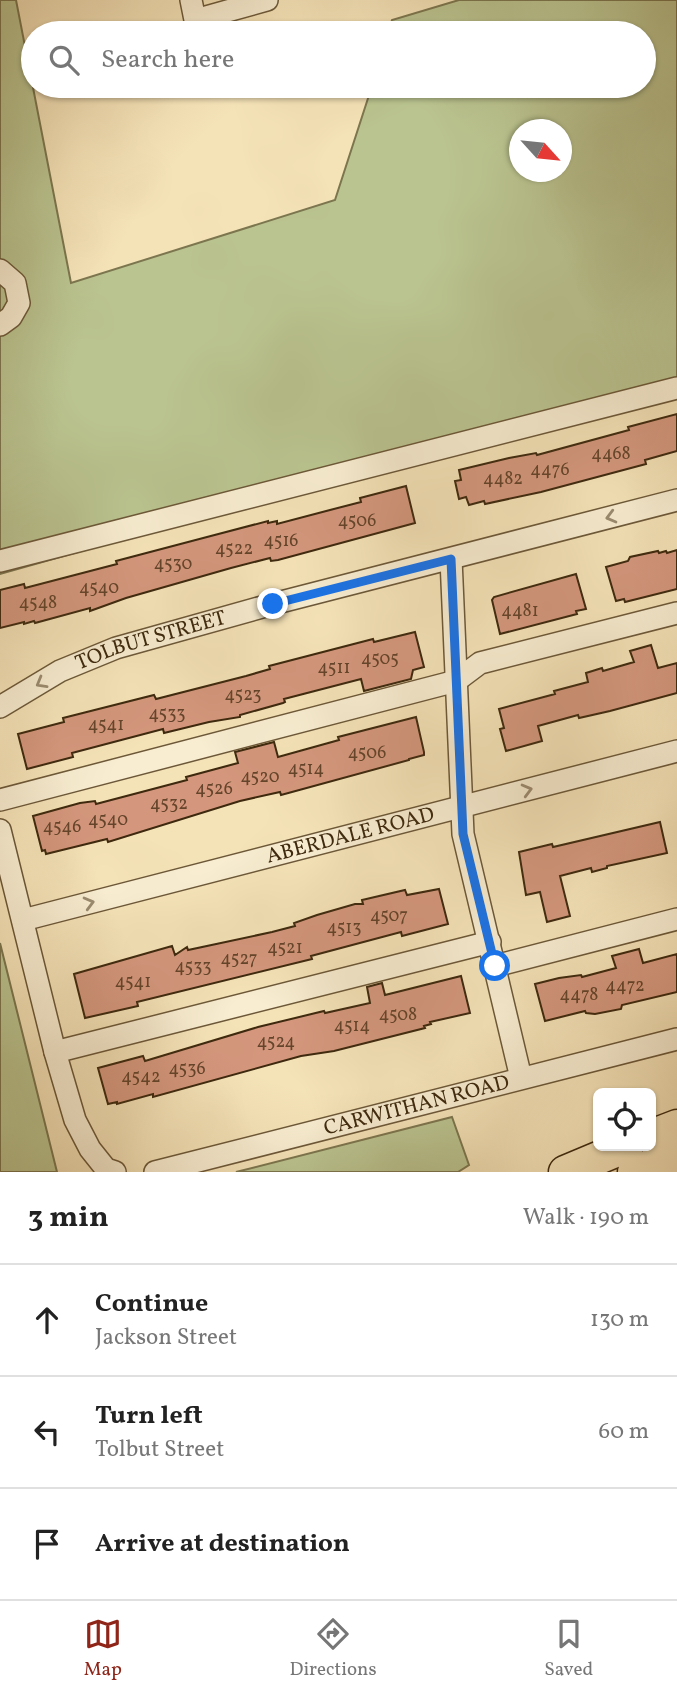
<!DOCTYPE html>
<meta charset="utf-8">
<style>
body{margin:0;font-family:Vollkorn,serif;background:#f6f6f6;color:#222}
.controls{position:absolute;right:21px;bottom:21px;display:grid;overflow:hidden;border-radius:10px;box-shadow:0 2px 5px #0004}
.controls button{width:63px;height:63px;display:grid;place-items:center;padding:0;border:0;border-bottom:2px solid #e0e0e0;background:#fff;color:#222;font:35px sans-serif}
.compass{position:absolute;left:509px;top:119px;width:63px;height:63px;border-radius:50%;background:#fff;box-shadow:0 2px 5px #0004;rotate:117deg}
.stop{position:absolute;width:21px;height:21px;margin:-16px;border:5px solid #1a73e8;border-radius:50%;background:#fff}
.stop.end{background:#1a73e8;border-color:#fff;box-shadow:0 2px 7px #0008}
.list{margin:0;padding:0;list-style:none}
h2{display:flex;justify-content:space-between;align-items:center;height:91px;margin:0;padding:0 28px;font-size:30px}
h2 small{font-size:23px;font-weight:400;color:#767676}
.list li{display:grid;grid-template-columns:46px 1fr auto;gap:21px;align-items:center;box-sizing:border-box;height:112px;padding:0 28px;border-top:2px solid #e0e0e0}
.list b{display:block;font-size:26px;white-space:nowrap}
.list p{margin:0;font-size:23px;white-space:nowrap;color:#767676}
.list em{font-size:23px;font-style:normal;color:#767676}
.icon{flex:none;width:38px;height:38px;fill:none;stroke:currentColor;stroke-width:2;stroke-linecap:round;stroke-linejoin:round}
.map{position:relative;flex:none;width:677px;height:1172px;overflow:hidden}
.search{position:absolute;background:#fff;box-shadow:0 2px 5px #0004;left:21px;right:21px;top:21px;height:77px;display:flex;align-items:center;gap:18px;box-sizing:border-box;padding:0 24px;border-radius:38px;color:#767676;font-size:26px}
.sheet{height:427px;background:#fff}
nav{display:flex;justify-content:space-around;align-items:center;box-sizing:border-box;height:98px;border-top:2px solid #e0e0e0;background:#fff;font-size:19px;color:#767676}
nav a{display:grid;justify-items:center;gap:4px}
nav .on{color:#8f2418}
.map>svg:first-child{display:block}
</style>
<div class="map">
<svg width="677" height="1172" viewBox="0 0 677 1172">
<rect width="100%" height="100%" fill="#f5e3b8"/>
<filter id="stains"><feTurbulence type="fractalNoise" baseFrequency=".00286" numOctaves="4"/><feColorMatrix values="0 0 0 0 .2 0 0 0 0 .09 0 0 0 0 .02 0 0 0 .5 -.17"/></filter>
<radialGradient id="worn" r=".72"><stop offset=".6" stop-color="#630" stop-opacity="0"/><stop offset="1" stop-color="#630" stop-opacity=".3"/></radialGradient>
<path fill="#bac490" stroke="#7c764f" stroke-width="2" fill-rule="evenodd" d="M0 0H16L71 283 335 200 372 86H644V33H388L392 20 459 0H677V383L0 574ZM520 130H562V172H520Z
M0 943 57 1172H0Z
M452 1117 469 1165 458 1172H236Z"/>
<path fill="#d4977d" stroke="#3e290e" stroke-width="2" d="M677 414V451L645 460 646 464 541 492 485 504 484 501 469 505 466 497 459 499 455 481 461 480 459 470 509 458 536 453 537 455 629 430 628 427Z
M406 486 415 523 278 560 271 561 270 558 231 568 126 598 90 611V608L35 623 34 621 24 624V622L0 628V590L24 584 25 588 117 564 116 561 207 537 268 521V523L277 521V524L330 510 361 502 360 498Z
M677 550V589L625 602 624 599 616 601 606 567 628 561 630 557 658 551 659 553 666 551 667 553Z
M576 574 586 609 576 611 577 614 500 634 492 600 494 597Z
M415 632 424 667 413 670 411 679 364 691 361 679 284 699 285 702 283 703 240 715V717L209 722 164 733 163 729 72 753 73 757 27 769 18 734 64 722 63 718 154 695 156 699 246 676 270 669 269 666 373 639 374 642Z
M651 645 658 668 677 663V693L610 711 579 718 578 715 538 726 542 741 506 751 500 729 504 728 499 709 555 694 554 691 588 682 586 673 602 668 603 671 634 662 630 651Z
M416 717 424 752V755L409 759V760L281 795 280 792 240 801 108 842 107 839 46 854 45 850 42 851 33 816 80 803 95 801 96 804 187 780 186 777 238 763 235 752 274 742 278 757 339 740 338 737Z
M660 822 667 853 607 866V868L592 872 591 868 560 876 570 916 547 922 540 892 526 895 519 852 552 844 553 847Z
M439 889 448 924 402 936 401 932 311 956 312 959 137 1002 138 1006 85 1018 74 974 172 946 175 955 187 947 188 950 272 932 295 926 294 923 317 915 355 904H363L362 900 405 890 407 895Z
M639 949 643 963 677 954V992L622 1005 621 1009 595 1014 586 1013 585 1011 545 1021 535 984 559 978 581 975 582 977 616 968 612 956Z
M461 976 470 1013 430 1022 431 1024 424 1026 425 1028 334 1051 301 1056 153 1097V1094L117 1104V1102L108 1104 98 1068 143 1056 145 1061 258 1027 324 1011 325 1013 370 1003 367 987 382 983 385 995Z"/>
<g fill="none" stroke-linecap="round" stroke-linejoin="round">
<defs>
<g id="minor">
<path d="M191 0 195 20 267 0"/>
<path d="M0 270 15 283 19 303 11 317 0 325"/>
<path d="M451 559 463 834 521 1078"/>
<path d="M0 561 677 388"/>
<path id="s1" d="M0 707 60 671 116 648 273 604 677 500"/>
<path d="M0 800 456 681 480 663 677 613"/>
<path d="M0 830 55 1052 75 1120 90 1149 106 1169 115 1172"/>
<path id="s2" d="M23 920 677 751"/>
<path d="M495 966 677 919"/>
<path d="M55 1052 490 942"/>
<path id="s3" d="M155 1172 677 1039"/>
</g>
<path id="highway" d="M651 1136 677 1126
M565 1172 627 1146
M634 1172 677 1155"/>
</defs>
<use href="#minor" stroke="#6c5838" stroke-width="24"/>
<use href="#highway" stroke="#3e290e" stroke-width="35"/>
<use href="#minor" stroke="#f8edd1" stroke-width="21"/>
<use href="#highway" stroke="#f5e3b8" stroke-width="32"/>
</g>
<defs><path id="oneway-chevron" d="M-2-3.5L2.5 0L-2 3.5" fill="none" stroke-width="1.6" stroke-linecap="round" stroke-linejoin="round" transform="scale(1.75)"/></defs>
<g stroke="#9b8b70">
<use href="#oneway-chevron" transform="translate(611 517) rotate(165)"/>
<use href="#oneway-chevron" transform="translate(41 683) rotate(150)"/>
<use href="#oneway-chevron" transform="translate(527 790) rotate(-15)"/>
<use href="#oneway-chevron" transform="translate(89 903) rotate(-15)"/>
</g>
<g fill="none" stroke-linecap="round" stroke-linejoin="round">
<path stroke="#1a73e8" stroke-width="9" d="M273 604 451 559 463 834 495 966"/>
</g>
<g text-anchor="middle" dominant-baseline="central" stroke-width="7" stroke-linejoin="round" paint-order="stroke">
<g font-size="18" fill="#64442a">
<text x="611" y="454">4468</text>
<text x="550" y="470">4476</text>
<text x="503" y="479">4482</text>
<text x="357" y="521">4506</text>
<text x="281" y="541">4516</text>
<text x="234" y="549">4522</text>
<text x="173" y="564">4530</text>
<text x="99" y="588">4540</text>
<text x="38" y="603">4548</text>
<text x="520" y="611">4481</text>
<text x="380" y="659">4505</text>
<text x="334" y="668">4511</text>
<text x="243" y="695">4523</text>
<text x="167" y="714">4533</text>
<text x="106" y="725">4541</text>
<text x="367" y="753">4506</text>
<text x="306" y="769">4514</text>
<text x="260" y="777">4520</text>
<text x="214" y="789">4526</text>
<text x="169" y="804">4532</text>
<text x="108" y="820">4540</text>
<text x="62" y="827">4546</text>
<text x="389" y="916">4507</text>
<text x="344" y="928">4513</text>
<text x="285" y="948">4521</text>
<text x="239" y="959">4527</text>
<text x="193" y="967">4533</text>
<text x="133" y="982">4541</text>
<text x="625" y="986">4472</text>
<text x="579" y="995">4478</text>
<text x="398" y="1015">4508</text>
<text x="352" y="1026">4514</text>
<text x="276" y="1042">4524</text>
<text x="187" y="1069">4536</text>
<text x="141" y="1077">4542</text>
</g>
<g font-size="21" fill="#3e290e" stroke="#f8edd1">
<text stroke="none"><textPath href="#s1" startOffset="166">TOLBUT STREET</textPath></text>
<text stroke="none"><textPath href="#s2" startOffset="338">ABERDALE ROAD</textPath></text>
<text stroke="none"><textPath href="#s3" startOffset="270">CARWITHAN ROAD</textPath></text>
</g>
</g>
<rect width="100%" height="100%" filter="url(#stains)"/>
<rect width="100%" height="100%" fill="url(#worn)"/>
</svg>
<div class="controls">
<button><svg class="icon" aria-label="locate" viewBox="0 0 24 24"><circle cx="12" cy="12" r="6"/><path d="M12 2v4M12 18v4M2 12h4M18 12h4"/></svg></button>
</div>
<svg class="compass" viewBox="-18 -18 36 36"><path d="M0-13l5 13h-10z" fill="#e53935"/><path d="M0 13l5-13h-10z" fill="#767676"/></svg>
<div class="stop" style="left:495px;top:966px"></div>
<div class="stop end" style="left:273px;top:604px"></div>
<div class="search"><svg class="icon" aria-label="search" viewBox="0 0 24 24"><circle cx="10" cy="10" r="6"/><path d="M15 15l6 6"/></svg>Search here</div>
</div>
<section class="sheet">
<h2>3 min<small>Walk · 190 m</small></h2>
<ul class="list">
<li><svg class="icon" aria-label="ahead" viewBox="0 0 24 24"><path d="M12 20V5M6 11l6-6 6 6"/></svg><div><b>Continue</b><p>Jackson Street</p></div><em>130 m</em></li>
<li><svg class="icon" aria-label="left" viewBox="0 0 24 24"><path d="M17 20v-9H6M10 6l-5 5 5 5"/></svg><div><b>Turn left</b><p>Tolbut Street</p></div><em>60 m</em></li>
<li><svg class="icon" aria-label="arrive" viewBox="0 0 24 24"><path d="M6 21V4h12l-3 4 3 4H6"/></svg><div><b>Arrive at destination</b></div></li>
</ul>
</section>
<nav>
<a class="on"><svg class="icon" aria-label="map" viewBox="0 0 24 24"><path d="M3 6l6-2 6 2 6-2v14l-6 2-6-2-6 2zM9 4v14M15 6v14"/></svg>Map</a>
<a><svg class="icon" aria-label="directions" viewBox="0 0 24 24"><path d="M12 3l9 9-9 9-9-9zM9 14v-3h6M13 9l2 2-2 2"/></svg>Directions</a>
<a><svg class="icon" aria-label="saved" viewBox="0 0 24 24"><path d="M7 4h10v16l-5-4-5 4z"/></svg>Saved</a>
</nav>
